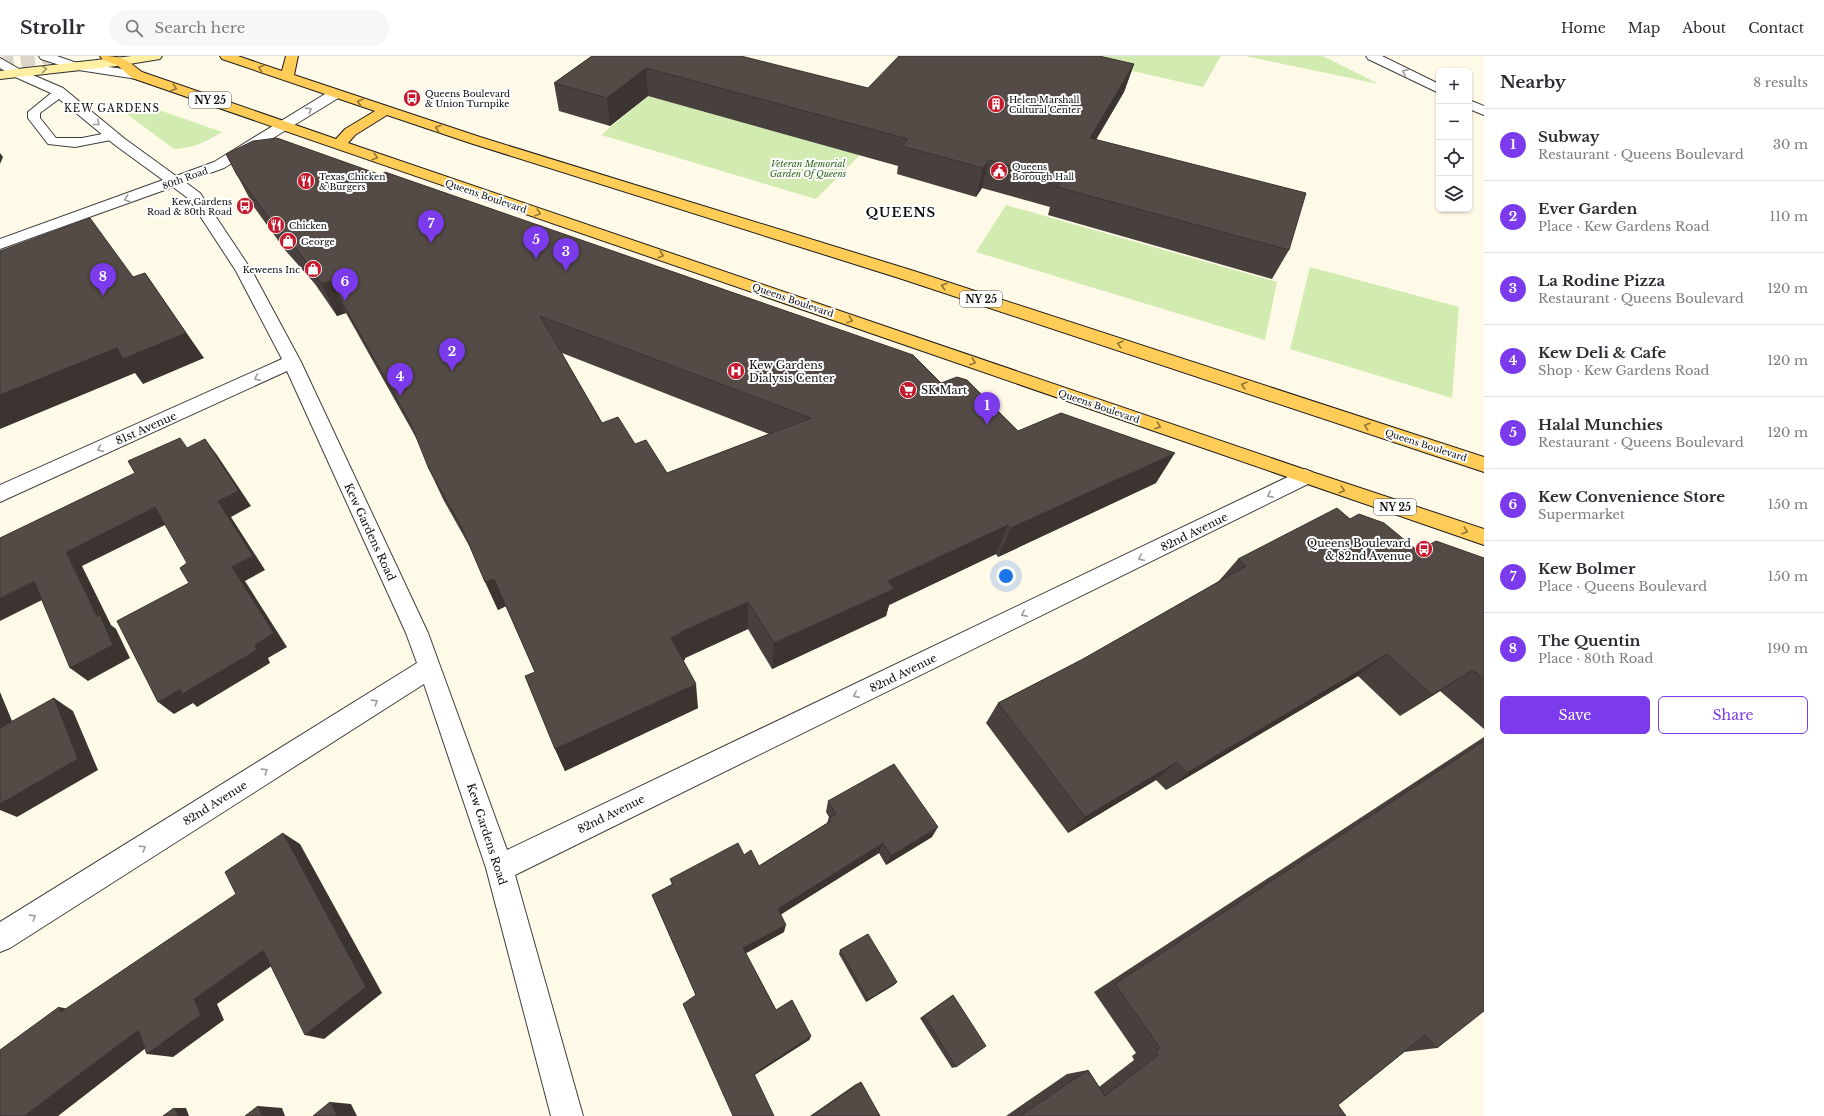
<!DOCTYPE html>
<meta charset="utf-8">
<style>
body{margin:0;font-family:"Libre Baskerville",serif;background:#f7f7f7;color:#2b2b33}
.controls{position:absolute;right:12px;top:12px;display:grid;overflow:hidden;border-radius:6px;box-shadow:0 1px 3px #0004}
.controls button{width:36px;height:36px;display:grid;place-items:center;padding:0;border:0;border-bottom:1px solid #e1e1e2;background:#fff;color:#2b2b33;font:20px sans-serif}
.you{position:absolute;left:1006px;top:520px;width:14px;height:14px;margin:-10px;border:3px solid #fff;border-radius:50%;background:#1a73e8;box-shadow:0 0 0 6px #1a73e833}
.badge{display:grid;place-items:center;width:26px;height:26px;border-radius:50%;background:#7c3aed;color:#fff;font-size:13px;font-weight:700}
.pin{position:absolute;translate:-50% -33px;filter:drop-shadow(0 1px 2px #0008)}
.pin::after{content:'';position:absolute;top:21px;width:14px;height:12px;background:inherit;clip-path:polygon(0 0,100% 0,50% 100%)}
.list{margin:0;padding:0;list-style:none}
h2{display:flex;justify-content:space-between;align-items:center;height:52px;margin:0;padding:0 16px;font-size:17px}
h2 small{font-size:13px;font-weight:400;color:#7c7c81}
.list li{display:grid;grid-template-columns:26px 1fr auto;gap:12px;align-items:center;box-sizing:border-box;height:72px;padding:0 16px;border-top:1px solid #e1e1e2}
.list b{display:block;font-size:15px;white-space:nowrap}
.list p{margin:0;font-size:13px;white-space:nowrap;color:#7c7c81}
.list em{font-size:13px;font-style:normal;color:#7c7c81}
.actions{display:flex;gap:8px;padding:12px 16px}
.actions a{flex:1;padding:9px 0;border:1px solid #7c3aed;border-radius:6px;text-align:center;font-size:14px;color:#7c3aed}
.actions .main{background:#7c3aed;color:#fff}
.icon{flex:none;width:22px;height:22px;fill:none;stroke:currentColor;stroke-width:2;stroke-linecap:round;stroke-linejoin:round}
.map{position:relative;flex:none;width:1484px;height:1060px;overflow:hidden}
header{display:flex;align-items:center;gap:24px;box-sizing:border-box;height:56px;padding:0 20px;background:#fff;border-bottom:1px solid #e1e1e2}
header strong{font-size:19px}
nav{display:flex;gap:22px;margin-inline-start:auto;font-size:14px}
.search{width:280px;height:36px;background:#f7f7f7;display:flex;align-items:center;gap:10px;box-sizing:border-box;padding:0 14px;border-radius:22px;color:#7c7c81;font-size:15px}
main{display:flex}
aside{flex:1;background:#fff}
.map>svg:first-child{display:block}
</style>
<header>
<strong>Strollr</strong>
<div class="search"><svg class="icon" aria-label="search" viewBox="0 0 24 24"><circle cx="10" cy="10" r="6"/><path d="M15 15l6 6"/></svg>Search here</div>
<nav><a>Home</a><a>Map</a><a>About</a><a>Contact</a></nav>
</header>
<main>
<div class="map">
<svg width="1484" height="1060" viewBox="0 0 1484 1060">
<rect width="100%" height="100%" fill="#fff9e8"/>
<path fill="#d2ebb0" d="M1066 0H1221L1203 31Z
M1245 0H1323L1379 28Z
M648 40 860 99 816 143 601 79Z
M136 46 222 76C208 85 191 93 174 93L120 53Z
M1006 149 1277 226 1265 284 976 196Z
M1310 211 1459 251 1452 342 1290 293Z"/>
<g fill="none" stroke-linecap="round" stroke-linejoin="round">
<path stroke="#dad5c7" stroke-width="14" stroke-dasharray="14 7" stroke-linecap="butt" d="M0 8 52 0"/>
<defs>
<path id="lane" d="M59 33 65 37 63 40 40 57V62L56 82H82L112 76 116 77 118 80 116 83 75 91 48 88 28 62V56L55 34Z"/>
<path id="street" d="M39 0H57L74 6 137 15 142 16 143 19 142 22 137 23 72 13 41 3Z
M1366 0H1382L1439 28V37L1368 3Z
M0 2 21 14 63 32 125 83 176 120 214 106 330 35H340L342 38 340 41 224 112 185 126 200 137 252 215 301 306 428 577 507 794 1298 416 1305 413 1312 416 1315 421 1312 426 515 819 583 1060H551L486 812 424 628 10 892 0 896V866L417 607 406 577 287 315 0 446V429L282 303 236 215 189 143 173 131 0 193V183L163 124 115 89 53 38 13 20 0 12Z
M1469 44 1484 50V59L1469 53Z"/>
<path id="secondary" d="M132 0H162L160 3 117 10 0 23V15Z"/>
<path id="primary" d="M100 0C122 0 124 2 142 16L336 83 345 73 375 55 222 3 220 0H238L282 15 286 0H298L294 19 480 81 914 215 1484 401V416L902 223 470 87 387 59 355 79 348 87 1312 416 1484 473V489L132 22 117 9 102 3Z"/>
</defs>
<use href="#lane" stroke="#3e3e3e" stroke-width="2"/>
<use href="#street" stroke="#3e3e3e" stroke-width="2"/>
<use href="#secondary" stroke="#2d2d2d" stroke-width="2"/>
<use href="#primary" stroke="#1c1c1c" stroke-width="2"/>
<use href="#lane" fill="#fff" fill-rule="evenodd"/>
<use href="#street" fill="#fff" fill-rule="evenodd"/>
<use href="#secondary" fill="#ffefa3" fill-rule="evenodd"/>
<use href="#primary" fill="#ffcc58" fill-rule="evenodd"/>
</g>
<path fill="#48403c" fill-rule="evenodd" d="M592 0 868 32 1134 8 1124 36 1096 84 1289 194 1272 223 1048 159 1050 151 982 132 976 141 897 118 898 110 648 40 610 70 559 55 554 27Z
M226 98 941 327 1018 375 1156 427 998 501 996 498 889 549 886 560 772 613 748 573 685 602V604H683L698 652 565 715 555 693 535 616 506 550 498 554 471 493 443 443 429 413 419 387 346 257 337 260 315 228 285 194 254 151ZM562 297 769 378 667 417 635 388 602 367Z
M1350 463 1418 495 1484 502V673L1440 635 1400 660 1358 620 1166 734 1156 724 1068 777 986 667 998 647 1083 603 1218 526 1238 503Z
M1484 681V932L1437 992 1404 996 1338 1049 1346 1060H1006L1067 1018 1088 1014 1099 1031 1134 1004 1132 1000 1136 997 1094 936Z
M828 745 932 781 886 809 879 797 781 858 784 876 746 897 776 954 811 980 809 984 754 1019 696 940 652 839 672 829 670 823 744 799 759 810 827 767 829 761 826 756Z
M840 894 897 926 894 929 866 946 839 898Z
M953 939 956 1011 952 1012 920 962Z
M861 1026 880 1060H810L856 1028Z"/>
<path fill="#3b3431" d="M1134 8 1124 36 1080 110 1090 82Z
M646 12 648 40 610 70 607 42Z
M0 97 3 101 0 108Z
M989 104 982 132 976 141 983 112Z
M145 217 204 302 143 328 135 317 0 373V339Z
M330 225 346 257 337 260 322 228Z
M205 383 217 399 251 450 231 461 265 514 245 525 287 591 268 602 270 607 197 651 193 647 174 658 158 646 255 589 232 511Z
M1175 397 1156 427 998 501 1011 472Z
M155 451 169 467 82 510 111 569 116 573 130 602 88 625 70 612 97 561 66 496Z
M1008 469 996 498 889 549 886 560 772 613 774 587 888 525Z
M494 523 506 550 498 554 485 526Z
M34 525 52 539 0 565V542Z
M748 546V573L685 602V604L675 608 671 582 681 576Z
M1387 598 1358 620 1166 734 1187 717Z
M1473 614 1440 635 1400 660 1432 639Z
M696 628 698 652 565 715 555 693Z
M0 636 20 684 0 673Z
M54 642 73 655 98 714 17 761 0 754V740Z
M1177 706 1156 724 1068 777 1085 761Z
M938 771 932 781 886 809 891 800Z
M283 777 300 788 382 937 324 983 305 979Z
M883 787 879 797 777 861 778 853Z
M786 869 784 876 743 899V892Z
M263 894 283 902 217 948 224 964 173 1001 147 998 194 943Z
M897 926 894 929 866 946 868 944Z
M59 951 88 957 61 956Z
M138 974 164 978 58 1060H24Z
M811 980 809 984 753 1020 754 1018Z
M330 1046 351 1048 357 1060H337Z
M258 1050 282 1052 285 1060H262Z
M174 1052H186L189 1060H178Z"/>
<path fill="#544b46" stroke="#3b3431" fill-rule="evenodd" d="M592 0H741L868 32 899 0H1099L1134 8 1090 82 1306 137 1289 194 1057 131 1062 124 989 104 983 112 902 90 908 83 646 12 607 42 554 27Z
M277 82 381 119 385 116 913 299 941 327 957 321 967 324 1018 375 1061 357 1175 397 1011 472 1008 469 888 525 894 533 774 587 748 546 681 576 682 577 671 582 696 628 555 693 525 620 535 616 494 523 485 526 462 472 429 413 410 366 330 225 322 228 299 196 269 162 237 119 226 98 253 85ZM540 260 811 362 667 417 646 384 635 388 618 361 602 367Z
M90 162 133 221 145 217 186 277 123 303 117 292 0 339V195Z
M180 382 187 392 205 383 239 435 218 445 253 500 232 511 274 577 255 589 257 594 182 638 180 633 158 646 117 565 189 527 180 512 187 507 155 451 66 496 97 561 100 559 113 589 70 612 34 525 0 542V482L135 417 128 405Z
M1337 452 1350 463 1359 458 1384 467 1418 495 1436 485 1484 502V623L1473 614 1432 639 1387 598 1187 717 1177 706 1085 761 998 647 1083 603 1246 510 1238 503Z
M54 642 78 703 0 748V672Z
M1484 685V932L1483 933 1484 934V955L1437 992 1425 979 1338 1049 1346 1060H1020L1088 1014 1105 1040 1158 999 1156 995 1160 992 1115 928Z
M894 708 938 771 891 800 883 787 778 853 786 869 743 892 776 954 792 944 811 980 754 1018 774 1060H733L683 948 696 939 652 839 673 828 670 823 738 787 744 799 751 794 759 810 831 765 829 762 836 758 828 745Z
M283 777 366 931 305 979 263 894 194 943 201 959 147 998 138 974 24 1060H0V994L59 951 61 956 236 838 225 816Z
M868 878 897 926 868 944 840 894Z
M953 939 986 990 956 1011 924 960Z
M861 1026 880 1060H812Z
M330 1046 337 1060H313Z
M258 1050 262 1060H245Z
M174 1052 178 1060H163Z"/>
<defs><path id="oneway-chevron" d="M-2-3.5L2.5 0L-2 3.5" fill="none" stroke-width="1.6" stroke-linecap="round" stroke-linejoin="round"/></defs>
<g stroke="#917535">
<use href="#oneway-chevron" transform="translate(261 12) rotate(-161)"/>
<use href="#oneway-chevron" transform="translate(174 32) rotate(19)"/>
<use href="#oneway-chevron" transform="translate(360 46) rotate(-162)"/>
<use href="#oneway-chevron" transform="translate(438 72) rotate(-162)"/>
<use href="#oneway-chevron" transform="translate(375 101) rotate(19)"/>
<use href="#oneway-chevron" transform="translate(538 157) rotate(19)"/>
<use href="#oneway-chevron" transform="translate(661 199) rotate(19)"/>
<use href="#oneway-chevron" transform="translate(944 230) rotate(-162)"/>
<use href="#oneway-chevron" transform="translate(850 264) rotate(19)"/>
<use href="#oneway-chevron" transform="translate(1120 288) rotate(-162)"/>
<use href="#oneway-chevron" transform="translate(973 306) rotate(19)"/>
<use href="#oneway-chevron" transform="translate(1244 329) rotate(-162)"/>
<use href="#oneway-chevron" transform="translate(1158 370) rotate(19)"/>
<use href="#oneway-chevron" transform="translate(1367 370) rotate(-162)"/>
<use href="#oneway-chevron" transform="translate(1342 434) rotate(18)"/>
<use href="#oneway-chevron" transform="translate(1465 475) rotate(19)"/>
</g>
<use stroke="#9d9466" href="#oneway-chevron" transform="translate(44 13) rotate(-8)"/>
<g stroke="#9d9d9d">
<use href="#oneway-chevron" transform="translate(1405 16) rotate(-154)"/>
<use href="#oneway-chevron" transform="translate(309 54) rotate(-32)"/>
<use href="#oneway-chevron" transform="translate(97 67) rotate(39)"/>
<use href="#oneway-chevron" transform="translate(127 143) rotate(161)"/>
<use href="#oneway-chevron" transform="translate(257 322) rotate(156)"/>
<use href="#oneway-chevron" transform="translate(100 393) rotate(156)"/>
<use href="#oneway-chevron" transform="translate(1270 439) rotate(153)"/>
<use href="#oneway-chevron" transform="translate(1141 502) rotate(154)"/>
<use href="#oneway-chevron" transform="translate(1024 558) rotate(154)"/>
<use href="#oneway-chevron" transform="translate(856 639) rotate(154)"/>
<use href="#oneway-chevron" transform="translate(375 646) rotate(-32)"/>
<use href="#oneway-chevron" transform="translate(265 715) rotate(-32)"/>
<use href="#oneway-chevron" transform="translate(143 792) rotate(-32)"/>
<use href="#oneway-chevron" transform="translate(33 861) rotate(-32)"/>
</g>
<defs>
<symbol id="bus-disc" viewBox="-11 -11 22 22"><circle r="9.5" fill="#c31a2d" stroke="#fff"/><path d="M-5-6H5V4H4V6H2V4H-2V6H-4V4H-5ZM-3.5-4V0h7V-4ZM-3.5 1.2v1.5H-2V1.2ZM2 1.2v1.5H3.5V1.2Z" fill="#fff"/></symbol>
<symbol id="building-disc" viewBox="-11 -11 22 22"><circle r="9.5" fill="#c31a2d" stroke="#fff"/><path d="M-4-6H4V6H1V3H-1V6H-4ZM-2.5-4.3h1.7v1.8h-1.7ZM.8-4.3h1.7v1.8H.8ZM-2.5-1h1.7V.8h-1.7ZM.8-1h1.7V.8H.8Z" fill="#fff"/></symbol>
<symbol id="civic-disc" viewBox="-11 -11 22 22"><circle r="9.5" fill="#c31a2d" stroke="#fff"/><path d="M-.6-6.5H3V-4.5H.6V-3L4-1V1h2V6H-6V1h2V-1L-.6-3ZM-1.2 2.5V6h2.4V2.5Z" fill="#fff"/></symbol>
<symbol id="restaurant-disc" viewBox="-11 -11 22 22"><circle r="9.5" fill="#c31a2d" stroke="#fff"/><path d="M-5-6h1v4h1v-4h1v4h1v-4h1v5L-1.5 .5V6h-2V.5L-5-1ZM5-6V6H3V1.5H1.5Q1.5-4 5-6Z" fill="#fff"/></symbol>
<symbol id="shop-disc" viewBox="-11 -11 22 22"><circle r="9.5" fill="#c31a2d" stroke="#fff"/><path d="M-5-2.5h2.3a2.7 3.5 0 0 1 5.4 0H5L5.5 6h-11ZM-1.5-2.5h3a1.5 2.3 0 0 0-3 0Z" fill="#fff"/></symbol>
<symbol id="hospital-disc" viewBox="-11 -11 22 22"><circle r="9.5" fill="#c31a2d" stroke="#fff"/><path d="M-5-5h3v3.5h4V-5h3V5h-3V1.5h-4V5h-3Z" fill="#fff"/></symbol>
<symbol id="supermarket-disc" viewBox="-11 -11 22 22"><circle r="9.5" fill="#c31a2d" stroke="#fff"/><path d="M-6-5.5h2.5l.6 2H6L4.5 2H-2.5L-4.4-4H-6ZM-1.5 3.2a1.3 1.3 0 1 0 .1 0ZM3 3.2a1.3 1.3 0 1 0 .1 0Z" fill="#fff"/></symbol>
</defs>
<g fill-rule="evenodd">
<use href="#bus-disc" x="402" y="32" width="20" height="20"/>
<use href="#building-disc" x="986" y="38" width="20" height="20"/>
<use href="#civic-disc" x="989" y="105" width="20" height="20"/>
<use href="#restaurant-disc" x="296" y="115" width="20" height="20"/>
<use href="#bus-disc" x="235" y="140" width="20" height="20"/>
<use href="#restaurant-disc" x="266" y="159" width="20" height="20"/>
<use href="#shop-disc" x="278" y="175" width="20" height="20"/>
<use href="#shop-disc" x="303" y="203" width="20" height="20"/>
<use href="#hospital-disc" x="726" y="305" width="20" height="20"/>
<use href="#supermarket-disc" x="898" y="324" width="20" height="20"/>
<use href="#bus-disc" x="1414" y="483" width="20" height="20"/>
</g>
<g text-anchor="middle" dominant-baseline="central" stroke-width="4" stroke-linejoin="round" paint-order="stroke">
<g font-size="9" fill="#0b0b0b" stroke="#fff" text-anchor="start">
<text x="425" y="37">Queens Boulevard<tspan x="425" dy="10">&amp; Union Turnpike</tspan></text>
<text x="1009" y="43">Helen Marshall<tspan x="1009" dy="10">Cultural Center</tspan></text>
<text x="1012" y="110">Queens<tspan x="1012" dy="10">Borough Hall</tspan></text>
<text x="319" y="120">Texas Chicken<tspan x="319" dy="10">&amp; Burgers</tspan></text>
<text x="232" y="145" text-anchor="end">Kew Gardens<tspan x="232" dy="10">Road &amp; 80th Road</tspan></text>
<text x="289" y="169">Chicken</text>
<text x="301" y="185">George</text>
<text x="300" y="213" text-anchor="end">Keweens Inc</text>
</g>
<g font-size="9" font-style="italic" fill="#2d6618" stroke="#fff">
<text x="808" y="107">Veteran Memorial<tspan x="808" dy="10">Garden Of Queens</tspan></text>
</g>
<g font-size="9" fill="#0b0b0b" stroke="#fff">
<text transform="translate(185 122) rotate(-20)">80th Road</text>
<text transform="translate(486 140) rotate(19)">Queens Boulevard</text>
<text transform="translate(793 244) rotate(19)">Queens Boulevard</text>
<text transform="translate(1099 350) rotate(19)">Queens Boulevard</text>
<text transform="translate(1426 389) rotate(18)">Queens Boulevard</text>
</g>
<g fill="#fff" stroke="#545454" stroke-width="1">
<rect x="189" y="36" width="42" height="16" rx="3"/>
<rect x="960" y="235" width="42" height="16" rx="3"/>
<rect x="1374" y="443" width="42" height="16" rx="3"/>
</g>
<g font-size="10" font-weight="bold" fill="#0b0b0b">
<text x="210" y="44">NY 25</text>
<text x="981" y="243">NY 25</text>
<text x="1395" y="451">NY 25</text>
</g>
<g font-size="10" letter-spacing="1" fill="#0b0b0b" stroke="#fff">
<text x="112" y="52">KEW GARDENS</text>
</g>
<g font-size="11" fill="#0b0b0b" stroke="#fff" text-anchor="start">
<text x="749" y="309">Kew Gardens<tspan x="749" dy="13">Dialysis Center</tspan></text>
<text x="921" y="334">SK Mart</text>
<text x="1411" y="487" text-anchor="end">Queens Boulevard<tspan x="1411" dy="13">&amp; 82nd Avenue</tspan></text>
</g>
<g font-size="11" fill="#0b0b0b" stroke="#fff">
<text transform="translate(146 372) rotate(-24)">81st Avenue</text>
<text transform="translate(370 476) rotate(65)">Kew Gardens Road</text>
<text transform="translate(1194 476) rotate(-26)">82nd Avenue</text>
<text transform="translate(903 617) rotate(-26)">82nd Avenue</text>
<text transform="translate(215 747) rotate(-32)">82nd Avenue</text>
<text transform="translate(611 758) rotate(-26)">82nd Avenue</text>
<text transform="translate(487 778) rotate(72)">Kew Gardens Road</text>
</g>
<g font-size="13" font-weight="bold" letter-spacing="1" fill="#0b0b0b" stroke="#fff">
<text x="901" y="156">QUEENS</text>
</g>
</g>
</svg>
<div class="controls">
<button>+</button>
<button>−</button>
<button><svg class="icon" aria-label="locate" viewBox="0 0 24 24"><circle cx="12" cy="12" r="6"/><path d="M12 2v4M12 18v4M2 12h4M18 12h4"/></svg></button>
<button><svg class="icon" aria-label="layers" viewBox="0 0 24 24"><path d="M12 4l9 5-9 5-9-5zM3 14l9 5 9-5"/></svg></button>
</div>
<div class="you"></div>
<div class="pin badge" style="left:987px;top:369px">1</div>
<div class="pin badge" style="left:452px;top:315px">2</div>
<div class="pin badge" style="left:566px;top:215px">3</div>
<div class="pin badge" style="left:400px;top:340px">4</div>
<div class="pin badge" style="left:536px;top:203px">5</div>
<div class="pin badge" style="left:345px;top:245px">6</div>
<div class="pin badge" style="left:431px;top:187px">7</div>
<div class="pin badge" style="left:103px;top:240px">8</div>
</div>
<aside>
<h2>Nearby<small>8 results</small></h2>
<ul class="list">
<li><span class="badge">1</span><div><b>Subway</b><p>Restaurant · Queens Boulevard</p></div><em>30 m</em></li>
<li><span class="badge">2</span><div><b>Ever Garden</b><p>Place · Kew Gardens Road</p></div><em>110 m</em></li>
<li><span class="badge">3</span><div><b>La Rodine Pizza</b><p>Restaurant · Queens Boulevard</p></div><em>120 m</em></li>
<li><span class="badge">4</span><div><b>Kew Deli &amp; Cafe</b><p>Shop · Kew Gardens Road</p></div><em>120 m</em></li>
<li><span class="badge">5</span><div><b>Halal Munchies</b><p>Restaurant · Queens Boulevard</p></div><em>120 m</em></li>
<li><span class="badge">6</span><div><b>Kew Convenience Store</b><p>Supermarket</p></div><em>150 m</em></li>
<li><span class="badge">7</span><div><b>Kew Bolmer</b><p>Place · Queens Boulevard</p></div><em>150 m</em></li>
<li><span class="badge">8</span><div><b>The Quentin</b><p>Place · 80th Road</p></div><em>190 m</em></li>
</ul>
<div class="actions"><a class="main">Save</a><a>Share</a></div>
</aside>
</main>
